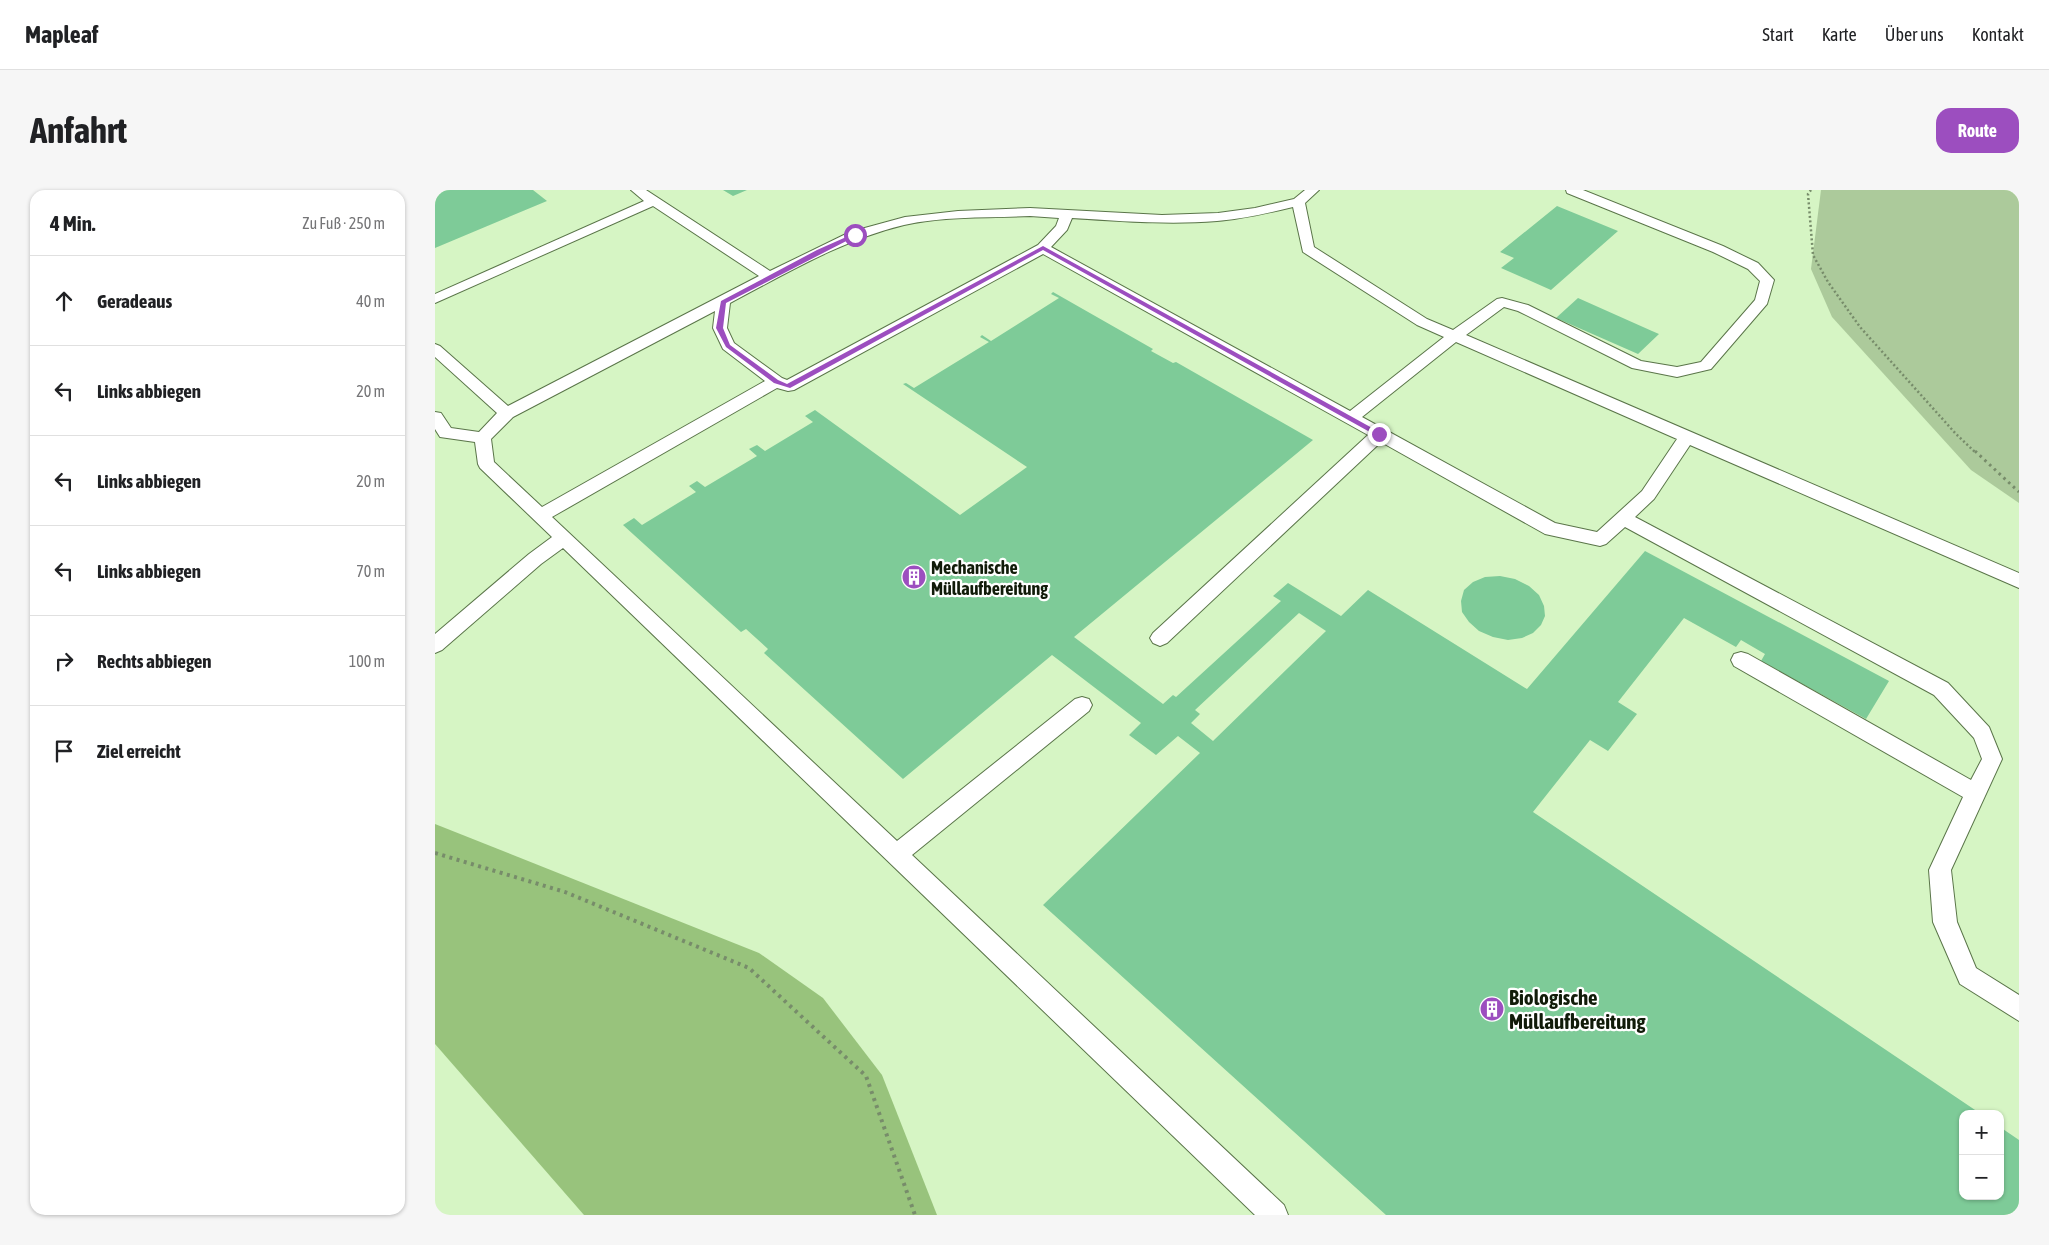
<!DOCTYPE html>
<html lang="de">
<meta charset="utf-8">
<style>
body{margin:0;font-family:"Asap Condensed",sans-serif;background:#f6f6f6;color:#202124}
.controls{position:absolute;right:15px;bottom:15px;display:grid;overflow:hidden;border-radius:10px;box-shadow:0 1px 4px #0004}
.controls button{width:45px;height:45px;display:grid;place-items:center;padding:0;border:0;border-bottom:1px solid #e0e0e0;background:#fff;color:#202124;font:25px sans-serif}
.stop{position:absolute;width:15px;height:15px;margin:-11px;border:4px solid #9c4ebf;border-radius:50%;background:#fff}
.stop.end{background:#9c4ebf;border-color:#fff;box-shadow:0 1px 5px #0008}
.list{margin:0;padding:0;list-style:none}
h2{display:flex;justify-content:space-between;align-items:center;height:65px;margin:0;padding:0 20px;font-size:21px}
h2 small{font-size:16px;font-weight:400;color:#757577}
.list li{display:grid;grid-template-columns:32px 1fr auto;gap:15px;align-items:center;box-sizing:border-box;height:90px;padding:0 20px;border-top:1px solid #e0e0e0}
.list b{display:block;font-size:19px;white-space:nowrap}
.list em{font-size:16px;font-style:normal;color:#757577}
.icon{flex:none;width:28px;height:28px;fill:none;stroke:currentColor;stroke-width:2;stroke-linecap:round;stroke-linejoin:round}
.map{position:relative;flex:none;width:1584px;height:1025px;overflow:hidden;border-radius:15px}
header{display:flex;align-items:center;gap:30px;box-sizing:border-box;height:70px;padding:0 25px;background:#fff;border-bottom:1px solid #e0e0e0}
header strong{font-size:24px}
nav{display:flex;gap:28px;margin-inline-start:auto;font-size:18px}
.intro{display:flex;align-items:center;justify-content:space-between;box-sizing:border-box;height:120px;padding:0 30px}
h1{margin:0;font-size:35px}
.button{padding:12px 22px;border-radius:15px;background:#9c4ebf;color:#fff;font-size:18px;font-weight:700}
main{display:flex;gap:30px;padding:0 30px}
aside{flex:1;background:#fff;border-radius:15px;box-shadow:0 1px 4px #0004}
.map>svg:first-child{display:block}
</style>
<header>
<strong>Mapleaf</strong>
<nav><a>Start</a><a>Karte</a><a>Über uns</a><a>Kontakt</a></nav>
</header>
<div class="intro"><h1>Anfahrt</h1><a class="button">Route</a></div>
<main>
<aside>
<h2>4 Min.<small>Zu Fuß · 250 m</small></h2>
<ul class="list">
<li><svg class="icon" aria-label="ahead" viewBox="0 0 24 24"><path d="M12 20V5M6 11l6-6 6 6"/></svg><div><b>Geradeaus</b></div><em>40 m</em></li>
<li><svg class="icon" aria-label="left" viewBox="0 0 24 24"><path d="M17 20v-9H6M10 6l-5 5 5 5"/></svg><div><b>Links abbiegen</b></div><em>20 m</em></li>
<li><svg class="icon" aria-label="left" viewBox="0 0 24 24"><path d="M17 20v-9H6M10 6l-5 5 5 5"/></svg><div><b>Links abbiegen</b></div><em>20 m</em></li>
<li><svg class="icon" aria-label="left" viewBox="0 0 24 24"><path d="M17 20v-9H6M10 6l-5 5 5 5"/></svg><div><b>Links abbiegen</b></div><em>70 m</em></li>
<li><svg class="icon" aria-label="right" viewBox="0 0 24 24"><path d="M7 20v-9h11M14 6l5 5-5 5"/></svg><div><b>Rechts abbiegen</b></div><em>100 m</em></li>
<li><svg class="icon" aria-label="arrive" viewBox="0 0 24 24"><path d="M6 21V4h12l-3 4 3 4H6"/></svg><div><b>Ziel erreicht</b></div></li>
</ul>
</aside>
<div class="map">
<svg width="1584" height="1025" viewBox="0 0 1584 1025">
<rect width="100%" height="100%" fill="#d6f5c4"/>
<path fill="#acca9b" d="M1386 0H1584V313L1536 280 1397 127 1376 79Z"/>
<path fill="#98c37c" d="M0 634 324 763 388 808 447 885 502 1025H149L0 854Z"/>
<path fill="#7ecb98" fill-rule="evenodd" d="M0 0H98L112 11 0 58Z
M288 0H312L298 6Z
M1122 16 1183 41 1116 100 1066 78 1079 68 1065 62Z
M618 102 718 159 716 161 738 173 741 172 878 250 639 447 728 514 738 505 741 507 846 411 838 406 853 393 906 426 933 400 1092 499 1210 361 1454 491 1431 529 1326 471 1330 464 1306 450 1301 457 1249 428 1183 512 1202 524 1173 561 1155 550 1098 622 1546 924H1528V1006H1565V937L1584 950V1025H951L608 715 765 563 743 546 721 565 694 545 706 533 617 465 468 589 329 463 333 459 311 439 306 442 188 335 199 328 207 335 261 302 254 296 262 291 270 297 322 266 314 259 322 255 330 261 378 232 370 226 380 220 525 325 592 277 468 194 471 193 479 198 554 152 545 147 547 145 556 151 624 108 616 104ZM864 423 891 441 778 551 756 533 765 524 760 520Z
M1143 108 1217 141 1224 144 1203 164 1121 128Z
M1065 386 1080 389 1094 396 1104 405 1109 416 1110 426 1106 435 1098 443 1087 448 1073 450 1058 447 1044 441 1034 432 1027 422 1026 411 1029 400 1038 392 1050 387Z"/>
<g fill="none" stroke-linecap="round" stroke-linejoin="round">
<defs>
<path id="service" d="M196 0H211L335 81 415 42 470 27 523 21 595 18 727 25 783 23 820 18 859 9 870 0H884L870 13 879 57 992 129 1018 140 1062 109 1067 108 1093 115 1206 171 1242 177 1266 172 1320 110 1325 91 1313 79 1278 62 1132 3 1131 0H1148L1288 56 1323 73 1339 90 1332 114 1276 179 1242 187 1197 178 1083 121 1069 117 1031 145 1584 383V398L1255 255 1219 309 1200 327 1513 493 1554 537 1567 569 1516 680 1522 732 1541 778 1584 805V831L1525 794 1498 732 1494 680 1528 607 1299 476 1296 470 1299 464 1306 462 1313 464 1536 590 1547 569 1539 548 1499 505 1190 337 1171 354 1165 356 1110 344 946 252 732 453 725 456 718 453 715 448 718 443 933 245 608 64 359 200 353 201 342 198 117 327 462 651 640 509 647 507 654 509 657 515 654 521 477 665 849 1015 853 1025H820L128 358 106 374 7 460 0 463V444L94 364 117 347 45 278 43 274 40 252 5 247 0 239V222L6 223 16 238 44 242 62 223 0 167V154L5 156 73 216 324 86 218 16 0 113V104L209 11ZM858 17 868 62 982 135 1009 147 915 221 616 57 632 40 637 28C685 31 734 35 782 31 808 29 833 23 858 17ZM595 26 624 28 621 36 603 55 352 190 347 188 299 153 292 138 295 113C352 83 407 50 469 35 509 26 554 28 595 26ZM280 121 278 138 288 159 330 191 107 317 59 272 56 249 78 227ZM1021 152 1242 249 1207 301 1162 342 1120 333 927 227Z"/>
</defs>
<use href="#service" stroke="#5a7549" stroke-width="2"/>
<path stroke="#778c6a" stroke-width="2.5" stroke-dasharray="2 2.5" stroke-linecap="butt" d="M1376 0 1373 4 1378 65 1393 92 1425 137 1521 244 1541 263"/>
<path stroke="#778c6a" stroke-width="3" stroke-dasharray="2.5 4" stroke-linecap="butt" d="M1540 261 1584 302"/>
<path stroke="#778c6a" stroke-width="4" stroke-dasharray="3 4.5" stroke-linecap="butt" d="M0 663 130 702 314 778 431 886 480 1025"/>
<use href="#service" fill="#fff" fill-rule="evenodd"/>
</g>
<path fill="#9c4ebf" d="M418 44 423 45 291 113 288 138 295 155 343 190 352 194 608 56 948 244 942 246 608 60 355 198 339 193 291 157 281 138 286 111 382 60Z"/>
<defs>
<symbol id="building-disc" viewBox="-11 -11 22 22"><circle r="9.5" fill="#9c4ebf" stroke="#fff"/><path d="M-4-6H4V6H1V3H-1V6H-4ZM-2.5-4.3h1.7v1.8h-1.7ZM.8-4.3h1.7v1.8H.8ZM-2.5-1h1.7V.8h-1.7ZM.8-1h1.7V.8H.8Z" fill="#fff"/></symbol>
</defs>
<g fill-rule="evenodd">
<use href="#building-disc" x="465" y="373" width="28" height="28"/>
<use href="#building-disc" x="1043" y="805" width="28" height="28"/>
</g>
<g text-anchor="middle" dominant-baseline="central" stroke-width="4.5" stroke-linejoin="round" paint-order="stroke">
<g font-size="18" font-weight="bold" fill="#111b09" stroke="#fff" text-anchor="start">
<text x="496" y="377">Mechanische<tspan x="496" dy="21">Müllaufbereitung</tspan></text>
</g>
<g font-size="21" font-weight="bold" fill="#111b09" stroke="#fff" text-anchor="start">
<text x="1074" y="807">Biologische<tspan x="1074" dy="24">Müllaufbereitung</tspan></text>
</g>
</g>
</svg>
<div class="controls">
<button>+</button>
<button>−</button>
</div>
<div class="stop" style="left:420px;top:45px"></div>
<div class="stop end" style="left:944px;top:244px"></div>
</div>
</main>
